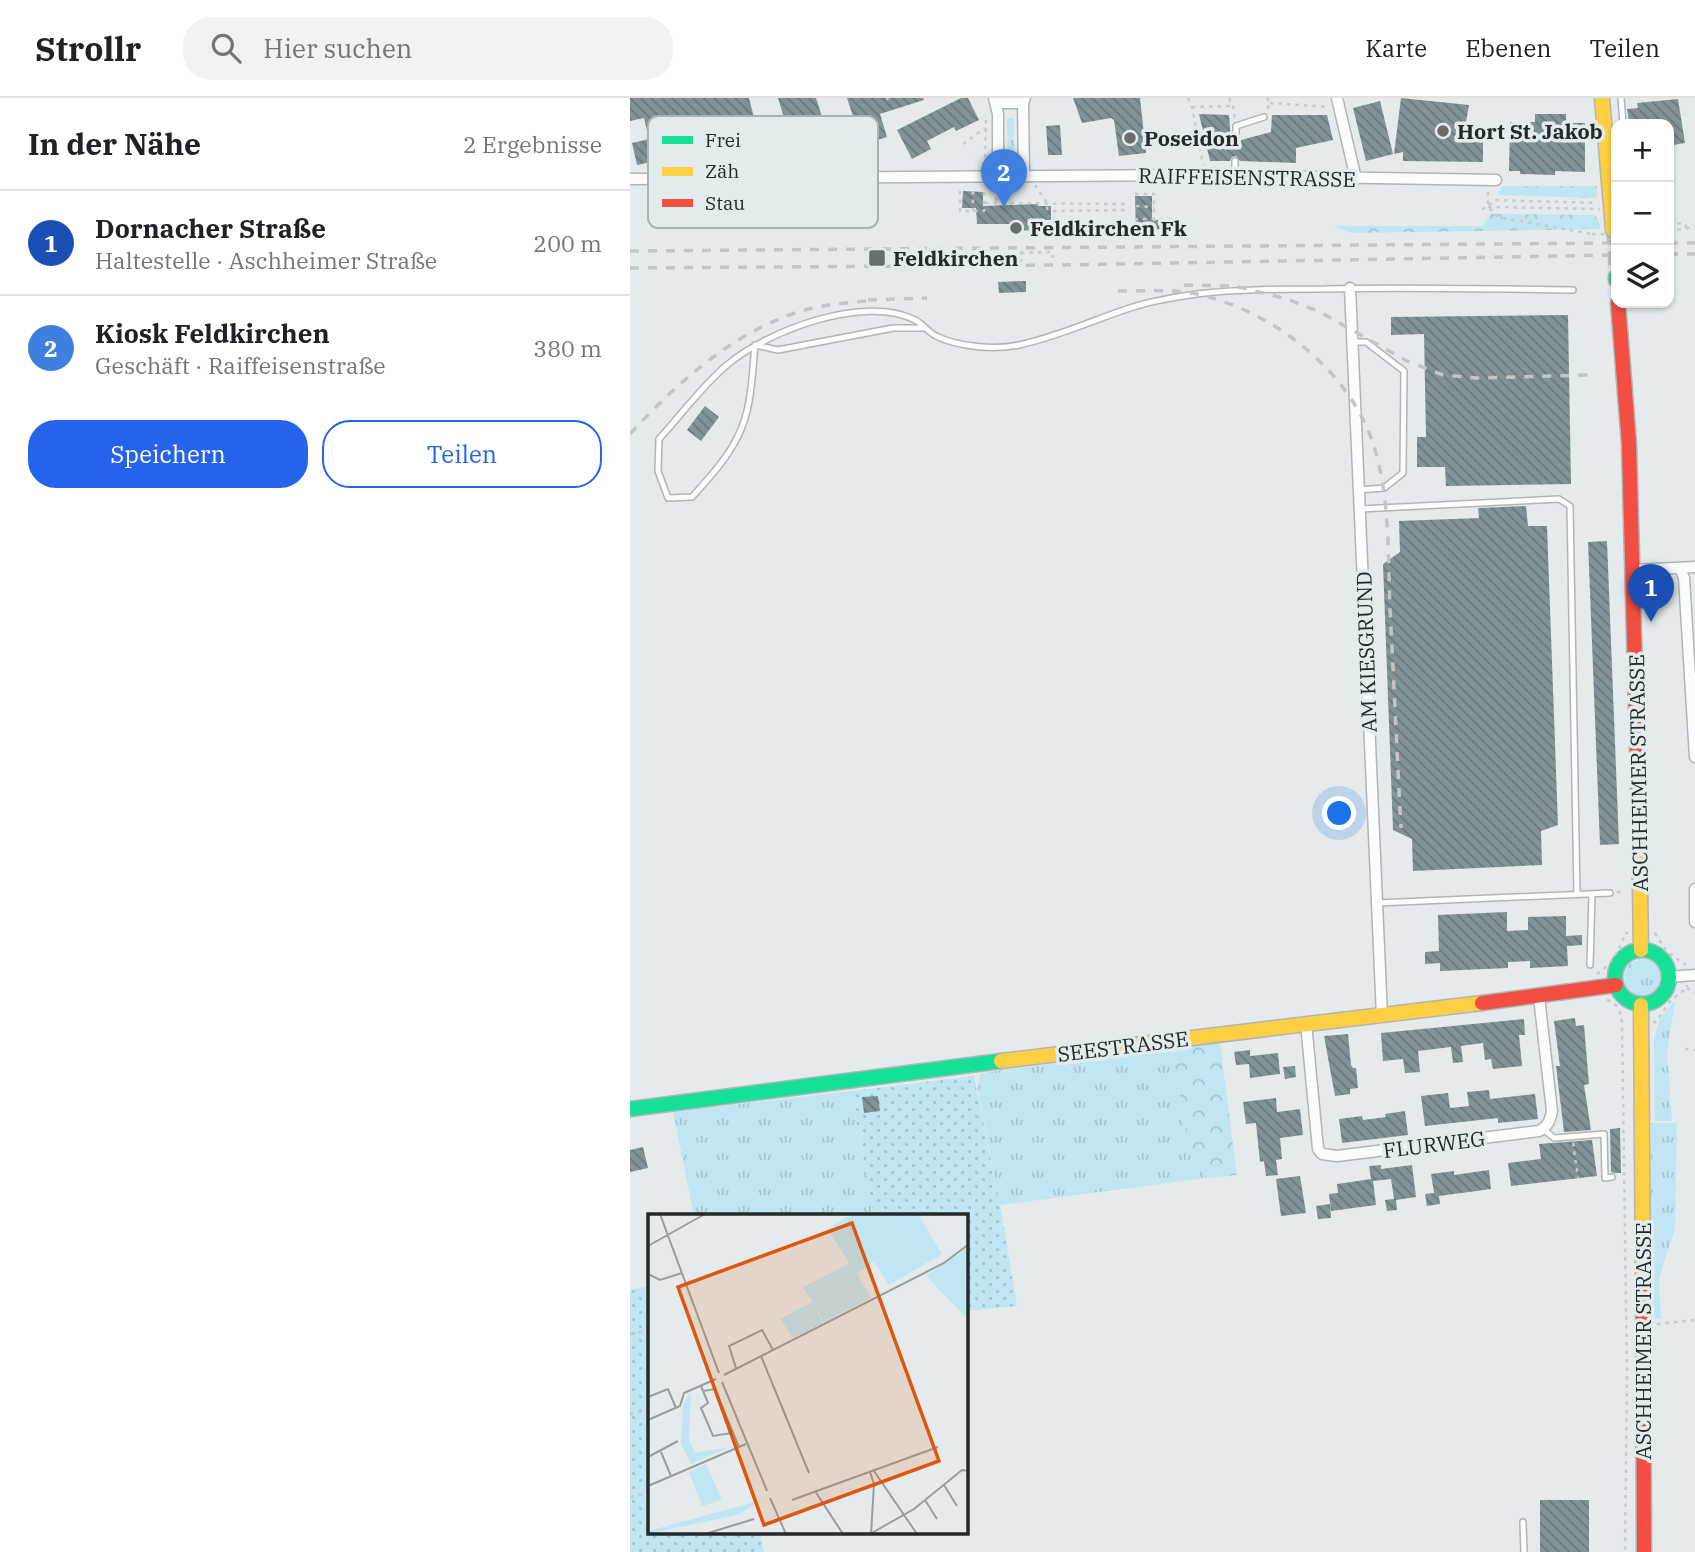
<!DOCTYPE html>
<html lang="de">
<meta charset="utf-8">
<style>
body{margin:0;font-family:"IBM Plex Serif",serif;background:#f2f2f2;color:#202124}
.controls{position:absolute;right:21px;top:21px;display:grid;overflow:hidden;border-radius:14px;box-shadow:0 2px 5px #0004}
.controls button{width:63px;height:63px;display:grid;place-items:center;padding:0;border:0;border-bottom:2px solid #e0e0e0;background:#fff;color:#202124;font:35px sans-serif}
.you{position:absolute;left:710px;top:716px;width:24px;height:24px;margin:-18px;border:5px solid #fff;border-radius:50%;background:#1a73e8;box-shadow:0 0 0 10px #1a73e833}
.badge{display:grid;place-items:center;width:46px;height:46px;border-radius:50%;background:#2563eb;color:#fff;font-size:23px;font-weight:700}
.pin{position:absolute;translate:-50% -58px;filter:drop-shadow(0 2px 4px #0008)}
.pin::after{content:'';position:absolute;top:37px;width:24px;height:21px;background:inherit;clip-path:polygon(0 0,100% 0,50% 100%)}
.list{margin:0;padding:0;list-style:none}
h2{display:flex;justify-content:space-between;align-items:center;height:91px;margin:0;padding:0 28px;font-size:30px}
h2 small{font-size:23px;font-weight:400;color:#757577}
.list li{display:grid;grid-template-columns:46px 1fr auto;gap:21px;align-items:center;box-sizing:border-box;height:105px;padding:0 28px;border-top:2px solid #e0e0e0}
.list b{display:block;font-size:26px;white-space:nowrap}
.list p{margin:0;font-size:23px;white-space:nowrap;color:#757577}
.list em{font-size:23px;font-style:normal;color:#757577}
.actions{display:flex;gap:14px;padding:21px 28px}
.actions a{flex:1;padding:16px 0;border:2px solid #2563eb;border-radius:28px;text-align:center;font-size:24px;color:#2563eb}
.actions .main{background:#2563eb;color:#fff}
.icon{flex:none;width:38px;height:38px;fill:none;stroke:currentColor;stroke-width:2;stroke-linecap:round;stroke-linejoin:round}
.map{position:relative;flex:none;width:1065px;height:1454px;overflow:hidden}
header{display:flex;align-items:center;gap:42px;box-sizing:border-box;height:98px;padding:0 35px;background:#fff;border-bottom:2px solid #e0e0e0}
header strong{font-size:33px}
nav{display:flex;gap:38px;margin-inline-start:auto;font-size:24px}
.search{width:490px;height:63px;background:#f2f2f2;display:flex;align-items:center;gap:18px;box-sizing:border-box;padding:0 24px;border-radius:28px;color:#757577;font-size:26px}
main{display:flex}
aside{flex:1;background:#fff}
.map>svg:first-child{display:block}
</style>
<header>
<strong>Strollr</strong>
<div class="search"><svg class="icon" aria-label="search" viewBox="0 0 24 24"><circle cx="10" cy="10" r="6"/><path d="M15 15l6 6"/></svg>Hier suchen</div>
<nav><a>Karte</a><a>Ebenen</a><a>Teilen</a></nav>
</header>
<main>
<aside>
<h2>In der Nähe<small>2 Ergebnisse</small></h2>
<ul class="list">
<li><span class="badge" style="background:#1a4fb4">1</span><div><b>Dornacher Straße</b><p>Haltestelle · Aschheimer Straße</p></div><em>200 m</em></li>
<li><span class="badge" style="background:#3f7fe0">2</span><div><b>Kiosk Feldkirchen</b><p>Geschäft · Raiffeisenstraße</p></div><em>380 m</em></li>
</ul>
<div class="actions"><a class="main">Speichern</a><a>Teilen</a></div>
</aside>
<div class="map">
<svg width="1065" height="1454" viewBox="0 0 1065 1454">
<defs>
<pattern id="grass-tufts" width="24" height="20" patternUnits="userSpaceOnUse" patternTransform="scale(1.75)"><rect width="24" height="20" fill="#bfe6f2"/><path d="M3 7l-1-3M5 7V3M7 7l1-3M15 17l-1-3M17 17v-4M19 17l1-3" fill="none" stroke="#a4c5d0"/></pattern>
<pattern id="forest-crowns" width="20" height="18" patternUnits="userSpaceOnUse" patternTransform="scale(1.75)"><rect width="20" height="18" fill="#bfe6f2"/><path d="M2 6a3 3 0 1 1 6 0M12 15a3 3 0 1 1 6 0" fill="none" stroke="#a4c5d0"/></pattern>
<pattern id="garden-dots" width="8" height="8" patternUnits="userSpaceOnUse" patternTransform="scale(1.75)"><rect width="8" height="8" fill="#bfe6f2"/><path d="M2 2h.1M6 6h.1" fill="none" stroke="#a4c5d0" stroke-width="1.8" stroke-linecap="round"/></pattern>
<pattern id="building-back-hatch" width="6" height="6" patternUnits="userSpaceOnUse" patternTransform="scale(1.75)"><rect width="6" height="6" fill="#829397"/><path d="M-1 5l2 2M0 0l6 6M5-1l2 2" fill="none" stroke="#6a787b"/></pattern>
</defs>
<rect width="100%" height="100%" fill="#e5ebec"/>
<path fill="url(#grass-tufts)" d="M377 20H384V66H378Z
M994 880a19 19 0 1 1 38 0a19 19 0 1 1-38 0Z
M1042 905H1045L1037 954 1042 1023H1025L1024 939 1030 921Z
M542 951 560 1058 571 1061 576 1080 370 1107 347 987 351 975Z
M221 993 244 1118H64L43 1014Z
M1021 1025H1047L1045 1131 1029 1180 1031 1221 1025 1220 1021 1214Z"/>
<path fill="url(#forest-crowns)" d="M873 88H967V100L868 97Z
M860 116 965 117 971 128 969 131 722 135 703 128H853Z
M590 945 607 1077 576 1080 571 1061 560 1058 542 951Z"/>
<path fill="url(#garden-dots)" d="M344 978 370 1107 387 1208 336 1213V1118H244L221 993Z
M19 1188V1435H130L134 1454H0V1192Z"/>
<path fill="url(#building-back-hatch)" d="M0 0H119L127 31 97 39 91 20 73 25 81 58 61 63 53 30 35 34 40 60 7 67 2 45 19 41 14 20 0 23Z
M148 0H186L196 31 224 21 217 0H293L294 2 250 16 257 39 171 66 168 65Z
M331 0H338L349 22 326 33 324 29 297 43 301 51 282 61 267 32Z
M443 0H510L516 55 489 58 484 22 481 20 452 25Z
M771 0 839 7 835 30 841 31V44H853V64L773 63V54L764 56Z
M1048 1 1055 45 1043 47 1039 26H1009V22L999 23 997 11 1008 10 1007 5Z
M750 3 763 56 736 63 723 10Z
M569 16 599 17 601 44 605 48 610 46 611 42 641 34 642 17H697L703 42 666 50V65L610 63 606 58 602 59 600 63H580Z
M905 16H936V25H955V74L925 73V77L890 76V73H879L880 24H905Z
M430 27 432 57H418L416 28Z
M333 93 353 94V108L408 106V108H421V122H408V132L379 133V126H347L346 110H332Z
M505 98H522V122H542V131L506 132Z
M396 183V194L369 195 368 184Z
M938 217 941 386 816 388 815 369H787V339H796L794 236 761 237V219Z
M75 308 89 319 71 343 57 332Z
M896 408 898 428H917L928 727 911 733 912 767 783 773 782 741 763 732 753 466 770 454 769 423 849 420 848 410Z
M977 443 989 746 970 747 958 444Z
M877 814V833L898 832V819L936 818V838L952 837V847L937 848 938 868 900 870V863L878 864V870L810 873V865L795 866V854L809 853 808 817Z
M945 920 946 928 954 927 959 986 954 987 961 1032 934 1034 926 968H930L924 923Z
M894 921 895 937H889L892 968 863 971 861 961 855 962 853 945 831 948 833 964 823 965 821 949 788 953 790 974 775 975 773 961 753 963 751 935Z
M718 936 721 967 723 970H726L728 990 720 991V996L705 998 694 938Z
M620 952V958L648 955 650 976 620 980 619 966 606 967 604 954Z
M665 968 666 979 655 981 653 969Z
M859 992 860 1001 905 996 908 1021 868 1025V1020L795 1028 791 998 818 995 820 1010 839 1008 837 994Z
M248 998 250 1013 234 1015 232 999Z
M646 1000 647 1014 670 1011 673 1037 650 1040 652 1061 646 1062 648 1077 636 1078 634 1063 630 1064 626 1025 616 1026 613 1004Z
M775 1013 778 1037 712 1045 709 1021 732 1018 733 1022 756 1019 755 1016Z
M990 1030 991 1075H985L981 1074 980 1031Z
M962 1042 967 1078 881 1088 878 1065 911 1061 909 1046Z
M13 1049 18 1070 0 1074V1052Z
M751 1067V1071L782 1067 786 1099 766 1102 767 1112 757 1113 755 1102 764 1101 761 1081 743 1083 746 1107 701 1113 699 1096 708 1095 707 1086 741 1081 739 1068Z
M859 1072 861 1091 809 1098 810 1106 797 1108 795 1096 804 1095 801 1076 824 1073V1077Z
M670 1078 676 1115 651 1118 646 1081Z
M700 1106 701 1120 688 1121 686 1108Z
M910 1402H959V1454H910Z"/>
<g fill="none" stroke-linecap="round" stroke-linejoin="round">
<path stroke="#bfc4c5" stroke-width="14" stroke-dasharray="14 7" stroke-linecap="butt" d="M983 132 986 179"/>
<defs>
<path id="lane" d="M991 0 993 26
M606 43V28L634 19
M605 78V63
M724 244H736L774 273 773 375 754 390 729 392
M125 247C122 276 122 311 108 338 97 361 79 380 62 399L38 400 28 373 29 341C51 317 72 288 97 267 137 233 234 196 285 222 293 226 298 234 306 238 328 249 366 252 389 247 427 239 463 222 500 210 521 203 545 199 567 196 609 191 652 191 694 191 777 189 860 191 943 192
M125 247 148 252 263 230H294
M730 411 929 401 940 408 947 796
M747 805 980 795
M960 867 962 796
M913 1031 924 1040 974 1036 975 1080 982 1079
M893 1424 894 1454"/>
<path id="street" d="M364 0 368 16V78
M707 0 726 81
M366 5H393
M394 78 393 5 395 0
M0 81 558 77 866 82
M720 190 752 918
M1050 470 1054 480 1065 659
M1003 472 1065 469
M1065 791V824
M1039 879 1065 877
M676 925 688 1051 692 1056 707 1058 909 1033C918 1028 920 1023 922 1013L909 899"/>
<path id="fast" d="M986 179V182
M985 879a27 27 0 1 1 54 0a27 27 0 1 1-54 0Z
M0 1011 371 963"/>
<path id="slow" d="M972 0 983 132
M1009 727 1011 852
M1011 907 1013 1188
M371 963 852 905"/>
<path id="jam" d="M988 205 999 346 1009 727
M852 905 986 887
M1013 1188 1014 1454"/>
</defs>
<use href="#lane" stroke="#b0b5b6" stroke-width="8"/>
<use href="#street" stroke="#b0b5b6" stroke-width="13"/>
<use href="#fast" stroke="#b0b5b6" stroke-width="17"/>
<use href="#slow" stroke="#b0b5b6" stroke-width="17"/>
<use href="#jam" stroke="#b0b5b6" stroke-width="17"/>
<path stroke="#c8cacb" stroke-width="2.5" stroke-dasharray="3.5 5" stroke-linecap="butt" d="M257 0 258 2
M558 0 562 9 573 67
M599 0 603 8 605 22
M637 0 640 5 637 12
M640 5 699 9
M562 9 603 8
M333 46 355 30
M355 68 356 19
M405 87 417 105V117
M366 91V105
M330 93V113H354V93
M343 93V113
M858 94V109L864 102 967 105
M505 96H524V133
M355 105 494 106V112L424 113V131H421
M506 108 524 109
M858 109 970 111
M852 111 858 109 868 119 962 136
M1039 124 1055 126 1057 131
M506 133 543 134V121H506
M1039 133 1065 129
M391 153V164
M391 155 420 154V158L427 159
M987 794H995
M1025 835 1036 853 1056 867
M967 876C981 867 991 851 995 835H998
M1057 890 1065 895
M977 902C988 905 990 913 992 924L997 1276 995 1454
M1023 924H1026L1041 902 1057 890V887
M1055 951 1065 952
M943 1045 948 1080
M1027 1226 1065 1222
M0 1236 19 1233
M0 1316 19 1312
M0 1399 19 1395"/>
<use href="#lane" stroke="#fbfcfc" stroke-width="5"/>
<use href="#street" stroke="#fbfcfc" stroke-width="10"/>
<use href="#fast" stroke="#16e098" stroke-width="14"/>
<use href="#slow" stroke="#ffcf43" stroke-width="14"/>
<use href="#jam" stroke="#f24e42" stroke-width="14"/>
<path stroke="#c4c5c5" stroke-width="3.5" stroke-dasharray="9 9" stroke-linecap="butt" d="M1039 145H1065
M0 153 986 145
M1039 156H1065
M0 170 431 167 986 157
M554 187 605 188 657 201 690 214 777 263 813 277 847 280 961 277
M488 193C515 193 541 191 567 196 647 214 727 278 747 359 760 409 758 461 760 512 764 585 767 657 771 730
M238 202 297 200
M0 336C46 286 100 237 165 215 191 206 218 205 245 202"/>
<path stroke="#c8cacb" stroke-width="2.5" stroke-dasharray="3.5 5" stroke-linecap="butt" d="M962 136H986"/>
</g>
<g fill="#686d6e" stroke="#e2ecef" stroke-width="2.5">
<circle cx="813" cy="33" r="7"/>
<circle cx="500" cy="40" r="7"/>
<circle cx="386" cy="130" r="7"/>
<rect x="238" y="151" width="18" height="18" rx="3.5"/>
</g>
<g text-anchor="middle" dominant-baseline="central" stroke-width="7" stroke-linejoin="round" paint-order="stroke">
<g font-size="21" font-weight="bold" fill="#25292a" stroke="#e2ecef" text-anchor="start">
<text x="827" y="33">Hort St. Jakob</text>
<text x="514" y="40">Poseidon</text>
<text x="400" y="130">Feldkirchen Fk</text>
<text x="263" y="160">Feldkirchen</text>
</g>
<g font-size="21" fill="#25292a" stroke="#e2ecef">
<text transform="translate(617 79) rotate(1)">RAIFFEISENSTRASSE</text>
<text transform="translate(736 554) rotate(-92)">AM KIESGRUND</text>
<text transform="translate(1008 675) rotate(-91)">ASCHHEIMER STRASSE</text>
<text transform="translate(493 948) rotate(-7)">SEESTRASSE</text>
<text transform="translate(804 1046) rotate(-7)">FLURWEG</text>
<text transform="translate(1013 1243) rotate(-90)">ASCHHEIMER STRASSE</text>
</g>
</g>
<g transform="translate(18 1116)">
<rect width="320" height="320" fill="#e5ebec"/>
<path d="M320 33 317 69 320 105 278 62ZM202 49 223 84 195 98 175 63ZM164 88 175 109 145 124 132 105ZM43 178 41 226 47 239 82 233 43 250 33 230 35 192ZM58 250 74 286 54 292 41 258Z" fill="#bfe6f2"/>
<path d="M302 50 308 51 305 71 311 87 320 92V102L286 62ZM115 286 89 301 0 320V317Z" fill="#bfe6f2"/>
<path d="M203 0H270L294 40 241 71 226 48 208 60 180 15ZM175 63 195 98 176 108 155 73Z" fill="#bfe6f2"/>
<path fill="none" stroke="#989d9e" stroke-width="2" d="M12 0 71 159M0 32 57 0M0 60 12 66 34 59M113 142 161 259M88 154 81 132 114 116 125 136M76 161 296 49 321 30M74 168 119 277M53 172 60 189 53 194 65 222 84 219M55 177 67 175 91 233M0 183 20 175 28 194M0 206 32 192 36 179 68 165M13 238 23 262M0 243 30 227M226 257 269 320M222 258 226 270 223 320M296 271 309 292M0 272 98 230M167 277 195 320M122 284 138 320M144 286 290 233M277 286 289 305M57 320 106 305M222 320 266 295 314 256 321 257"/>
<path fill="#de570e" fill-opacity="0.15" stroke="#de570e" stroke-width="3.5" d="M204 9 291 247 116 311 30 73Z"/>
<rect width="320" height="320" fill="none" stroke="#25292a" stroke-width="3.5"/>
</g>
<rect x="18" y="18" width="230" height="112" rx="10" fill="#e2ecef" stroke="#a9b2b4" stroke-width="2"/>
<rect x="32" y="38" width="31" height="8" fill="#16e098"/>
<rect x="32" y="69" width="31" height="9" fill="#ffcf43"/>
<rect x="32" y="101" width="31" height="8" fill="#f24e42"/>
<g font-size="19" fill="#25292a">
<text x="75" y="49">Frei</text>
<text x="75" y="80">Zäh</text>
<text x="75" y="112">Stau</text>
</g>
</svg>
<div class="controls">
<button>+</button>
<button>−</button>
<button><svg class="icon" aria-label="layers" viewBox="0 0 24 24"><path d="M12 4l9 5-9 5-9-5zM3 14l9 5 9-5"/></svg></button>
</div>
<div class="you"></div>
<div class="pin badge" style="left:1021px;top:524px;background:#1a4fb4">1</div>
<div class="pin badge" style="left:374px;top:109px;background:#3f7fe0">2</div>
</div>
</main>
